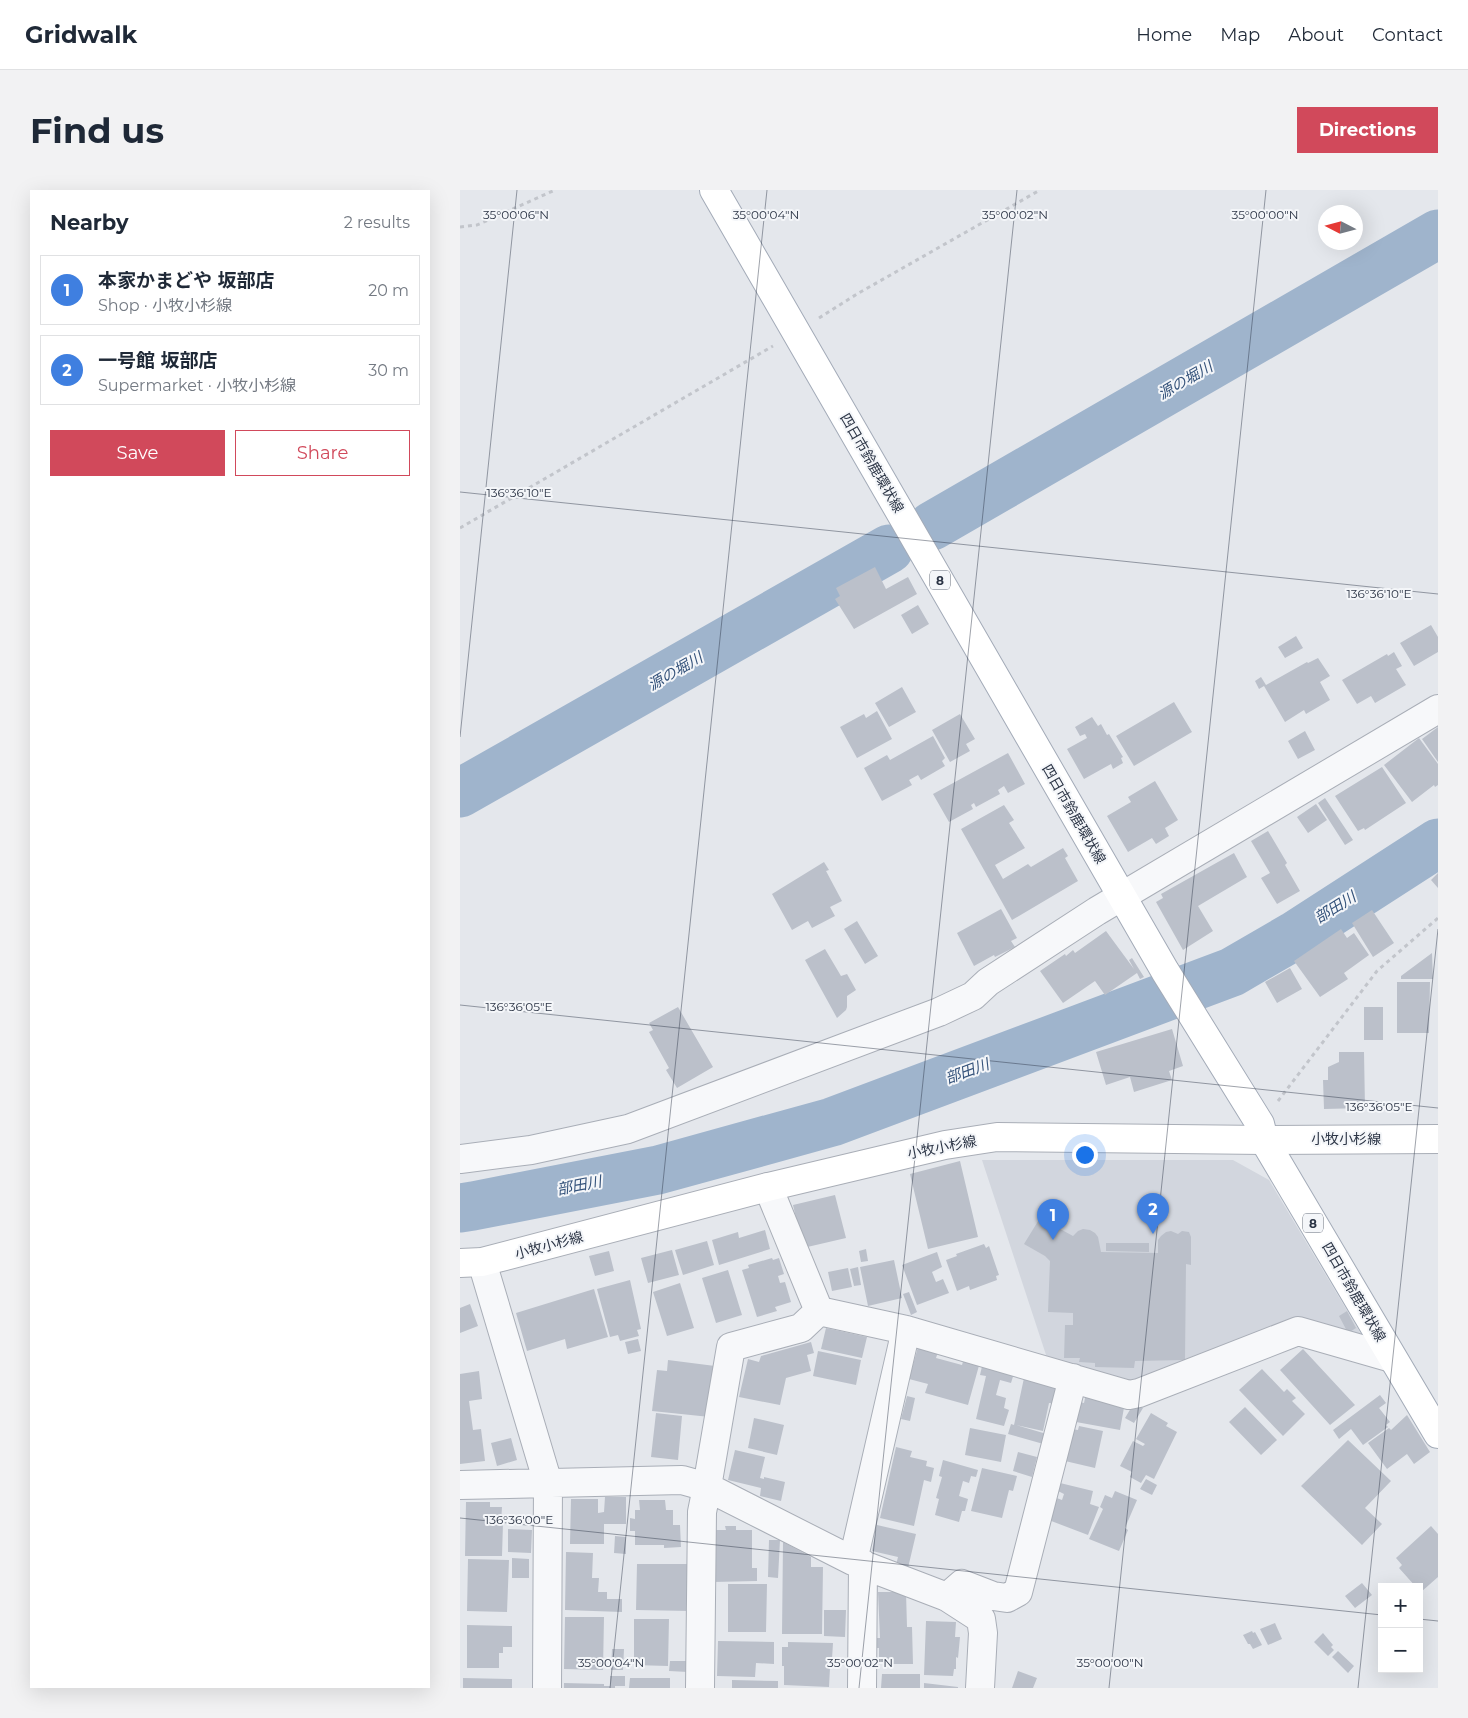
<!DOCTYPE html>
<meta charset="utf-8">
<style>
body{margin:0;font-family:Montserrat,"Noto Sans JP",sans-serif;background:#f2f2f3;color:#1f2937}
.controls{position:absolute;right:15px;bottom:15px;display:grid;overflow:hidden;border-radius:0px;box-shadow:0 5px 20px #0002}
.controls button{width:45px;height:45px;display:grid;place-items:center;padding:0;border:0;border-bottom:1px solid #e0e1e3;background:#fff;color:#1f2937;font:25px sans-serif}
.compass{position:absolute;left:858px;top:15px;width:45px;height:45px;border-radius:50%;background:#fff;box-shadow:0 5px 20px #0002;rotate:276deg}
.you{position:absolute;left:624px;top:964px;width:18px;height:18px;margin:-12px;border:4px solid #fff;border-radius:50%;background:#1a73e8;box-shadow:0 0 0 8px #1a73e833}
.badge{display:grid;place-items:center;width:32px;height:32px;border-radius:50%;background:#d1495b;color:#fff;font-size:16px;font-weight:700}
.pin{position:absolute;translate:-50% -41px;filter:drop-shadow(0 1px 2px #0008)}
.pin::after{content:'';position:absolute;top:26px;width:18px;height:15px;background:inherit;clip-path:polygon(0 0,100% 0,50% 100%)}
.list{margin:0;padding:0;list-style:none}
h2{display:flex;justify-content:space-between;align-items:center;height:65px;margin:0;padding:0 20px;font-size:21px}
h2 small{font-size:16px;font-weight:400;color:#747a83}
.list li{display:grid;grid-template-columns:32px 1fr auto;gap:15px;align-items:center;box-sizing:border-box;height:70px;margin:0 10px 10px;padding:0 10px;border:1px solid #e0e1e3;border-radius:0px}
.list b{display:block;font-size:19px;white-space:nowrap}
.list p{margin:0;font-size:16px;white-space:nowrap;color:#747a83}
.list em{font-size:16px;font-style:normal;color:#747a83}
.actions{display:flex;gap:10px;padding:15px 20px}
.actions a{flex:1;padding:11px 0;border:1px solid #d1495b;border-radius:0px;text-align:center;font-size:18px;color:#d1495b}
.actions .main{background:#d1495b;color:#fff}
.map{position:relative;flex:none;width:978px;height:1498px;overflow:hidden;border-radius:0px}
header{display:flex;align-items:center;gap:30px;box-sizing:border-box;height:70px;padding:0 25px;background:#fff;border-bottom:1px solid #e0e1e3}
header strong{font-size:24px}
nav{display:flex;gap:28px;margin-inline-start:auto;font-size:18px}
.intro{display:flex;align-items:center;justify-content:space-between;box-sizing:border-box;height:120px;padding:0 30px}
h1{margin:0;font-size:35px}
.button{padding:12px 22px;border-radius:0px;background:#d1495b;color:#fff;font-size:18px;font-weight:700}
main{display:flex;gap:30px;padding:0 30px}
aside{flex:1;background:#fff;border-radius:0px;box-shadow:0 5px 20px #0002}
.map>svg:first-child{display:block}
</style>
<header>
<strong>Gridwalk</strong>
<nav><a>Home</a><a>Map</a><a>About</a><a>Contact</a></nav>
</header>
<div class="intro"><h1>Find us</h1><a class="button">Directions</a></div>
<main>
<aside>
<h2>Nearby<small>2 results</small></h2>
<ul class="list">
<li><span class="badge" style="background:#3f7fe0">1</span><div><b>本家かまどや 坂部店</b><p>Shop · 小牧小杉線</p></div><em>20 m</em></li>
<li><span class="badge" style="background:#3f7fe0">2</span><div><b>一号館 坂部店</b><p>Supermarket · 小牧小杉線</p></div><em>30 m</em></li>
</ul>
<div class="actions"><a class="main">Save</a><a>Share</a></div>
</aside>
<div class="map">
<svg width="978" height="1498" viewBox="0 0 978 1498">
<rect width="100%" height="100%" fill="#e4e7ec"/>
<path fill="#d2d6de" d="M522 970H773L809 990 904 1149 835 1131 674 1194 589 1174Z"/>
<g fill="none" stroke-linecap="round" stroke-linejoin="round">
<path stroke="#9fb4cc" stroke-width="49" d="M472 336 978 44
M0 603 429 359
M0 1018 13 1016 198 980 372 932 772 782 834 746 978 653"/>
</g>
<path fill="#bbc0ca" d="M415 377 426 399 448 387 457 404 394 439 375 409 380 406 376 398Z
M458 415 469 434 452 444 441 425Z
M971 435 978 447V462L954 476 940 453Z
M836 446 843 458 825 468 818 457Z
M934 462 942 476 936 479 946 495 915 513 911 506 897 514 882 490 927 464 928 466Z
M858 468 870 486 860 492 870 510 846 524 844 520 825 532 804 496 799 499 795 491 801 487 806 495 847 472 848 473Z
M442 497 456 522 429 537 415 513Z
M714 512 732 542 674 576 656 546Z
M417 521 432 549 397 568 380 537 404 524 406 528Z
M500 524 515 549 506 554 510 561 490 572 472 540Z
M632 527 638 536 641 534 647 545 649 544 663 567 661 568 663 573 653 579 651 574 624 589 607 559 627 548 625 544 620 546 615 537Z
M978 537V572L962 549Z
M845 541 855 560 838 569 828 551Z
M473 546 485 568 482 571 485 576 461 590 458 585 449 590 452 595 422 611 404 578 427 565 430 570Z
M959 548 978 574V595L975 597 974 595 952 612 924 575Z
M548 563 565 594 548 603 544 596 538 600 540 604 516 617 514 613 511 615 513 619 489 632 473 604Z
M922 577 946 613 905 640 904 638 898 641 875 606Z
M695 591 718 630 705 638 709 646 696 654 692 648 668 662 647 626 671 612 668 607Z
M865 608 893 650 885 655 858 613Z
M856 614 867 630 848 643 837 627Z
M544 615 554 630 549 633 565 658 535 675 543 689 568 674 571 677 603 658 608 666 605 668 618 691 552 730 501 639Z
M808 641 827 673 825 675 840 701 817 714 801 688 810 683 791 651Z
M774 663 787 687 738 716 753 741 723 760 696 712 703 708 701 704Z
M364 672 369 680 366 681 382 711 370 717 375 726 352 738 348 731 332 740 312 704Z
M978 683V698L971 690Z
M541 719 557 748 551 751 555 757 535 767 534 765 514 776 497 743Z
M912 720 934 753 913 767 892 733Z
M397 731 418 766 405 774 384 739Z
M881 739 887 748 894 743 909 765 884 783 888 789 860 807 834 771Z
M646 741 674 779 669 770 672 768 684 787 680 789 677 783 645 805 635 791 603 813 580 781 605 764 606 766 613 760 615 763Z
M365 759 381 786 387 784 396 800 387 806V817L386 820 377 828 345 770Z
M972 763 973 789H941V786Z
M830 778 842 799 817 813 805 792Z
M937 792H970L969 843H937Z
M218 817 253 877 217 898 206 880 209 878 189 842 193 840 189 833Z
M904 817H923V850H904Z
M712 839 723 876 709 881 712 890 674 902 670 887 646 895 636 862Z
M879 862H904L905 918 864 919 863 890H868V877L879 872Z
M500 971 518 1047 468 1059 450 984Z
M375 1005 386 1048 343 1058 333 1015Z
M580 1028 613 1046 618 1041 623 1039 630 1040 635 1043 638 1047 641 1062 698 1063V1050L701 1046 706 1042 711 1041 718 1044 722 1041 729 1042 731 1047V1075L726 1074 725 1170 675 1171 674 1178 635 1177V1173L619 1172 620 1168H604L605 1135H613V1123L588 1122 590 1071 585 1066 564 1054Z
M305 1040 310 1059 259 1075 252 1050 278 1042 279 1048Z
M247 1051 254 1075 223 1085 215 1060Z
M646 1053H689V1062L646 1061Z
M524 1054 526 1058 529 1056 539 1085 536 1086 537 1090 510 1100 509 1096 497 1101 486 1070 497 1066 496 1064Z
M406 1059 408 1071 401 1072 399 1061Z
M212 1060 219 1085 188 1093 181 1068Z
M149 1061 154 1081 135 1086 129 1066Z
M477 1062 482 1077 472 1082 476 1092 483 1089 489 1103 457 1115 442 1075Z
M312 1068 313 1070 319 1068 324 1084 318 1086 320 1093 325 1092 331 1112 315 1117 317 1121 297 1127 282 1080 289 1078 288 1075Z
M434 1070 442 1108 408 1116 400 1077Z
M398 1077 401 1095 394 1096 390 1079Z
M388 1078 392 1097 372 1101 368 1082Z
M268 1080 282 1125 256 1133 242 1088Z
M170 1090 181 1139 177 1140 179 1146 160 1151 158 1145 150 1147 137 1099Z
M220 1093 234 1138 207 1146 193 1102Z
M134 1099 148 1147 107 1159 105 1149 67 1161 56 1123Z
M449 1102 457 1122 451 1125 443 1104Z
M10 1114 18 1136 0 1143V1118Z
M887 1121 896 1138 888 1143 879 1126Z
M366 1138 407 1147 402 1168 361 1159Z
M178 1149 181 1161 168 1164 165 1152Z
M351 1152 354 1163 347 1165 351 1181 326 1188 320 1215 279 1207 288 1169 299 1172 301 1166Z
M458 1157 478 1162 476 1168 502 1175 504 1168 520 1172 508 1215 465 1203 468 1194 449 1189Z
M843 1159 895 1215 870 1235 820 1180Z
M358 1161 401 1170 396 1195 353 1186Z
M208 1170 255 1176 250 1227 192 1221 197 1180 207 1181Z
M523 1172 555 1180 551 1193 540 1190 536 1205 546 1208 544 1218 549 1220 544 1236 516 1229 526 1186 520 1185Z
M802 1179 824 1202 827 1199 836 1208 832 1211 845 1224 823 1246 779 1200Z
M19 1181 22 1209 9 1211 13 1240 21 1239 25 1271 0 1274V1184Z
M564 1188 593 1195V1197L601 1199 597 1214 589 1213 583 1241 556 1235 590 1245 587 1255 548 1244 551 1234 554 1235Z
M626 1203 665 1212 660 1240 616 1232 620 1212 624 1213Z
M920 1205 926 1213 919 1218 930 1232 926 1235 928 1237 903 1255 891 1239 879 1249 873 1240Z
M447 1206 455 1208 450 1231 441 1229Z
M674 1213 683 1218 674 1233 665 1228Z
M785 1217 817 1250 801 1265 769 1232Z
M196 1223 222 1226 218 1270 191 1267Z
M691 1223 708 1233 706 1236 717 1242 694 1289 686 1285 681 1293 670 1287 672 1282 660 1276 673 1251 683 1256 685 1254 676 1249Z
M947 1225 970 1262 954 1274 947 1264 927 1279 908 1253 929 1238 931 1240Z
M294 1228 324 1235 317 1265 288 1258Z
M619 1236 643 1241 635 1278 605 1271 612 1239 618 1240Z
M510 1238 546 1245 541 1272 505 1265Z
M51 1248 57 1270 37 1276 31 1253Z
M888 1250 931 1291 905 1318 922 1334 902 1355 841 1296Z
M436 1257 452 1261 450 1267 467 1271 466 1276 474 1278 471 1292 464 1290 454 1336 420 1328Z
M275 1260 305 1267 300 1288 304 1289V1287L325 1292 321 1311 300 1306 301 1298 268 1290Z
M558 1262 577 1267 572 1287 553 1281Z
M483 1270 518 1280 516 1287 511 1286 509 1293 503 1291 499 1306 508 1309 505 1321H502L499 1332 475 1325 479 1309 476 1308 482 1287 479 1286Z
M522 1278 557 1286 553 1301 549 1300 542 1328 511 1321Z
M686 1289 697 1295 692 1305 680 1299Z
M600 1293 633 1301 630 1314 639 1317 628 1345 586 1329 594 1307 602 1310 604 1304 598 1301Z
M655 1301 677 1310 665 1338 668 1340 659 1361 629 1349 643 1319 640 1317 645 1305 652 1308Z
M145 1307H166V1334H144V1354H110L111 1309H138V1323L144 1322Z
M179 1310H205L206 1320H213V1335H220L221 1357 204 1358V1355H175V1341H170V1328L175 1329V1320H180Z
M6 1312H30V1317H42L41 1333H43L42 1366H5Z
M417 1335 456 1344 448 1378 436 1375 438 1367 412 1361Z
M265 1336H276V1340H292V1378H297V1391L253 1392V1340H266Z
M971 1336 978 1344V1387L961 1402 959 1397H956L939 1378 942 1375 936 1368Z
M48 1339 72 1340 71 1363 48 1362Z
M155 1346 166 1347V1364L154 1363Z
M309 1350H320L318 1388 308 1387Z
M323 1352 351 1367V1377H363L362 1444H322Z
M106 1362 133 1363 132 1388H139L138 1402H147V1409H162V1422L105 1420Z
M52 1368 69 1369V1388H52Z
M8 1369 49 1370 47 1422 7 1421Z
M177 1374H230V1421L176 1420Z
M902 1393 912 1405 895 1418 885 1406Z
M268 1394H307L306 1442H268Z
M418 1402H446L447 1437H452L453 1474H419V1458H417L416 1448H420Z
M364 1420H386L385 1447 364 1446Z
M105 1427H144L143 1480 104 1479Z
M174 1429H209L208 1476 174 1475Z
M466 1431 496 1432 495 1447H500L498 1468 496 1467V1479H494L493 1486 464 1485Z
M815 1433 822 1449 808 1455 800 1439Z
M7 1435 52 1436V1457H43V1463H39V1478H7Z
M792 1441 793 1443 795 1442 802 1455 793 1459 790 1454H788L783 1445Z
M863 1443 873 1455 871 1457 874 1460 868 1466 854 1452Z
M258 1451 314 1452V1474L296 1473 295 1487 257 1486Z
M328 1452 373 1453 372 1469H375V1478H370L369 1497 324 1495V1476H322V1457H328Z
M152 1459H164L163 1480H151Z
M878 1461 894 1476 888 1483 872 1467Z
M210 1471H228V1482L209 1481Z
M558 1481 577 1488 573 1498H552Z
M422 1484H460V1498H421Z
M150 1486H165V1496H155V1498H104V1493L144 1494V1496H150Z
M3 1488 52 1489V1498H3Z
M170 1488H210V1498H169Z
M272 1490 318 1491V1498H272Z
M464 1493 498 1497V1498H464Z"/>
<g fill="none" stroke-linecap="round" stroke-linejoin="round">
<defs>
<path id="street" d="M0 969 71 960 168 939 479 822 513 806 528 792 637 721 978 519
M308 997 359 1121
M22 1072 88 1293 87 1498
M359 1121 446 1140 669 1205 679 1203 838 1141 932 1168
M0 1295 222 1290 247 1297 271 1157 341 1138 359 1121
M393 1371 446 1140
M487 1407 502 1394 533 1406 547 1408 558 1402 613 1188
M240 1498 242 1322 247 1297 393 1371 487 1407 521 1429 523 1443 520 1498
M402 1498 403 1374"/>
<path id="secondary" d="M0 1073 22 1072 308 997 485 955 537 947 804 950 978 949"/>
<path id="primary" d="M254 0 705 781 800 934 804 950 978 1244"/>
</defs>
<use href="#street" stroke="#a9aeb7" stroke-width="30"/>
<use href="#secondary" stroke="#a9aeb7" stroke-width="30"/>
<use href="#primary" stroke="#a3abb8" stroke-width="30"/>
<path stroke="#c2c5cb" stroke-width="3" stroke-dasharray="4 4" stroke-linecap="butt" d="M0 37 17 35 95 0
M359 128 397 104 580 0
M0 338 313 156
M818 911 917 781 978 728"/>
<use href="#street" stroke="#f7f8fa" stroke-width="28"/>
<use href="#secondary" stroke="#fff" stroke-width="28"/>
<use href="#primary" stroke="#fff" stroke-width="28"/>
</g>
<path fill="none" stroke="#2b3445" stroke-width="1" stroke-opacity="0.45" d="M0 302 978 404M0 547 57 0M0 815 978 918M0 1328 922 1425M959 1429 978 1431M150 1498 307 0M399 1498 557 0M649 1498 806 0M898 1498 978 739"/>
<g text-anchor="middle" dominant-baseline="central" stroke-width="4" stroke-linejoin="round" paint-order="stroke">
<g fill="#f4f6f9" stroke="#676e7b" stroke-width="1">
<rect x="470" y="380.5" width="20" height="19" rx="4"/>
<rect x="843" y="1023.5" width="20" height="19" rx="4"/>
</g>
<g font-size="12" font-weight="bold" fill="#2b3445">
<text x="480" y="390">8</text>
<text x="853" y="1033">8</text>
</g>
<g font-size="14" fill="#2b3445" stroke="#f4f6f9">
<text transform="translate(412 273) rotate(60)">四日市鈴鹿環状線</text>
<text transform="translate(614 624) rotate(60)">四日市鈴鹿環状線</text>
<text x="886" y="949">小牧小杉線</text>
<text transform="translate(482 957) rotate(-11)">小牧小杉線</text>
<text transform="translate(89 1055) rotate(-15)">小牧小杉線</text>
<text transform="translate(894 1102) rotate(60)">四日市鈴鹿環状線</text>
</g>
<g font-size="15" font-style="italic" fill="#34527a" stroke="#f4f6f9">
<text transform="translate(725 190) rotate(-30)">源の堀川</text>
<text transform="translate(215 481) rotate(-30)">源の堀川</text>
<text transform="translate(875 717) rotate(-32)">部田川</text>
<text transform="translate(507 881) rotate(-20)">部田川</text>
<text transform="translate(119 995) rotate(-11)">部田川</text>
</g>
</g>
<g font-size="12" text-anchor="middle" fill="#2b3445" stroke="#f4f6f9" stroke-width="4" stroke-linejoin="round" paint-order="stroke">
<text x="56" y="29">35°00'06"N</text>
<text x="306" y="29">35°00'04"N</text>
<text x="555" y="29">35°00'02"N</text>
<text x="805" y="29">35°00'00"N</text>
<text x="59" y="307">136°36'10"E</text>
<text x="919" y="408">136°36'10"E</text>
<text x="59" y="821">136°36'05"E</text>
<text x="919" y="921">136°36'05"E</text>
<text x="59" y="1334">136°36'00"E</text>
<text x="151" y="1477">35°00'04"N</text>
<text x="400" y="1477">35°00'02"N</text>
<text x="650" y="1477">35°00'00"N</text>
</g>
</svg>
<div class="controls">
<button>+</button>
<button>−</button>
</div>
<svg class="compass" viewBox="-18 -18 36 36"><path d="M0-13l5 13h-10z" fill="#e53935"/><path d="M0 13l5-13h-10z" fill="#747a83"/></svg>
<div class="you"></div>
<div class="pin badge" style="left:593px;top:1050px;background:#3f7fe0">1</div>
<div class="pin badge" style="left:693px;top:1044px;background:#3f7fe0">2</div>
</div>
</main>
